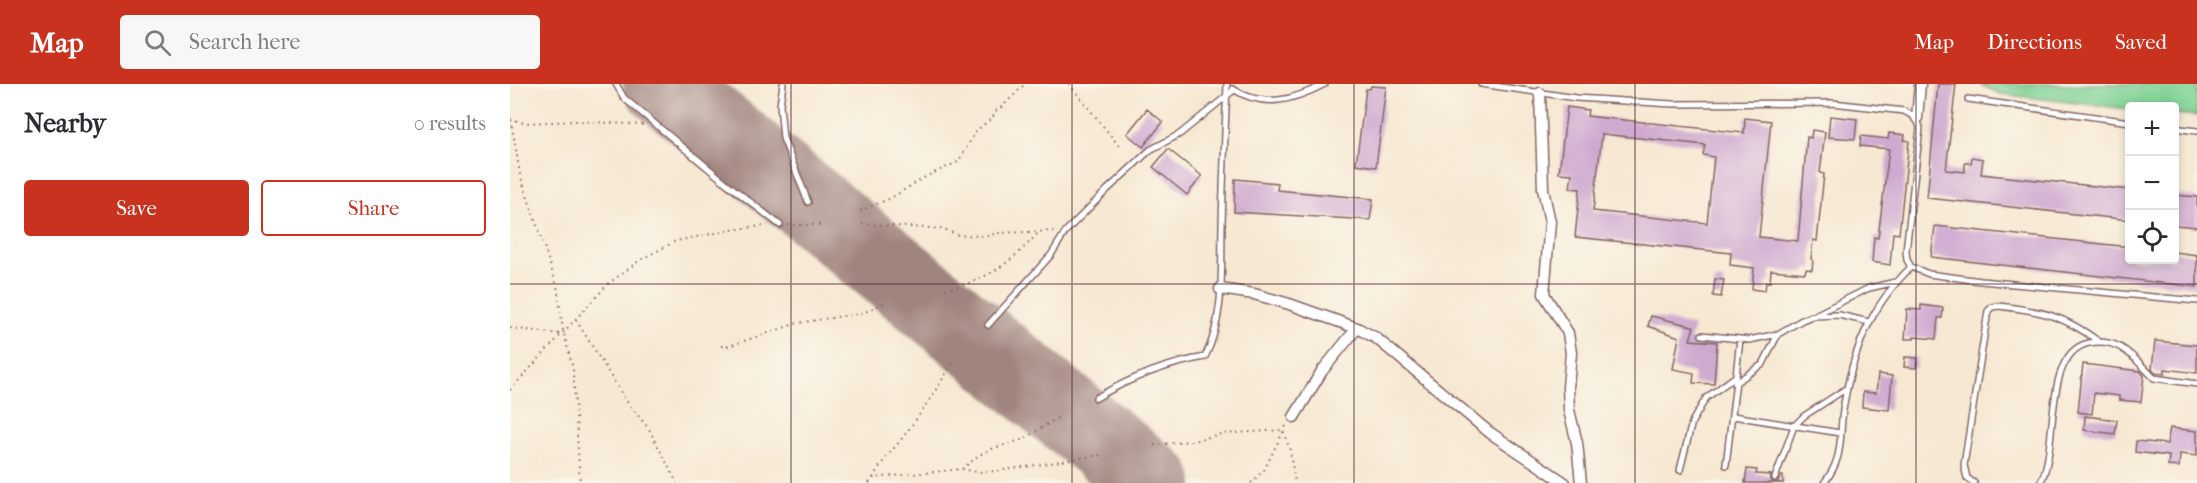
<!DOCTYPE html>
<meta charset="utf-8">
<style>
body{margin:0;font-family:"IM FELL French Canon",serif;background:#f7f7f7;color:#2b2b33}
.controls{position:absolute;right:18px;top:18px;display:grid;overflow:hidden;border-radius:6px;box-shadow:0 3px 9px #0003}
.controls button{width:54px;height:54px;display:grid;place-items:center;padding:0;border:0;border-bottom:2px solid #e1e1e2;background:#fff;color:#2b2b33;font:30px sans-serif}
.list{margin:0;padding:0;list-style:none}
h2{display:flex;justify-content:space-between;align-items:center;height:78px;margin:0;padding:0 24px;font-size:26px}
h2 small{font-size:20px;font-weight:400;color:#7c7c81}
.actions{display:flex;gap:12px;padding:18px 24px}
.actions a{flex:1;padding:14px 0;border:2px solid #c8321e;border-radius:6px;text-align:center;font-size:21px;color:#c8321e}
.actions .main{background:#c8321e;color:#fff}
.icon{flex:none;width:33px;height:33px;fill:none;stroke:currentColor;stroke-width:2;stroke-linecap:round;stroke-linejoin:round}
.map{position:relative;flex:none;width:1687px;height:399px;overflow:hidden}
header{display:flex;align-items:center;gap:36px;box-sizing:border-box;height:84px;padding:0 30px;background:#c8321e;color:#fff}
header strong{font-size:28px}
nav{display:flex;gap:33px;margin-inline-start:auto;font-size:21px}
.search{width:420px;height:54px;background:#f7f7f7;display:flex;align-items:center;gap:15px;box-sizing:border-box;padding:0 21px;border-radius:6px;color:#7c7c81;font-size:22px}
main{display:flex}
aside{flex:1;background:#fff}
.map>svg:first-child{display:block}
</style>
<header>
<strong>Map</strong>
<div class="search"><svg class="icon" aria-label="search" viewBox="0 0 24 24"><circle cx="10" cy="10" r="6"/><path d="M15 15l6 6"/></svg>Search here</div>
<nav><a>Map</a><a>Directions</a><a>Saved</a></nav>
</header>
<main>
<aside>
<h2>Nearby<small>0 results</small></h2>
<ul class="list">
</ul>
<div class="actions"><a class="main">Save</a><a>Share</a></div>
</aside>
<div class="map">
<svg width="1687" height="399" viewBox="0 0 1687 399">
<rect width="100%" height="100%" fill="#fbf7ec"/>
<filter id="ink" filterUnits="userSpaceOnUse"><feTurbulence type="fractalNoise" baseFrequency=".0167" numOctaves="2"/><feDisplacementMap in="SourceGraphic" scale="12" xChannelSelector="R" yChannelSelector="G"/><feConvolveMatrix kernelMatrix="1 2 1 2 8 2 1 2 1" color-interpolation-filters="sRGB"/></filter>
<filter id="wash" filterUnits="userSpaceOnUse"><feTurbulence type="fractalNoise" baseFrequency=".008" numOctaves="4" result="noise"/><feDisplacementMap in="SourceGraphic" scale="24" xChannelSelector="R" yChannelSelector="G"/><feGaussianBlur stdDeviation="1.35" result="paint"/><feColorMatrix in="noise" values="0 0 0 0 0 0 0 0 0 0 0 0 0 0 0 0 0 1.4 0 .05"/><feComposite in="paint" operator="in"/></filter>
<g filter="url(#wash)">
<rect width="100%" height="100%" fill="#f6e8d2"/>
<path fill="#7fd294" stroke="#647860" stroke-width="1.5" d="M1469 0H1687V32L1665 30 1664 22H1620L1619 25 1490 10Z"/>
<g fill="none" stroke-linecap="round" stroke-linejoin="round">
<path stroke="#a0847e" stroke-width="80" d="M153 0 643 399"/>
</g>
<g id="blocks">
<path fill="#cfaad0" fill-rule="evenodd" d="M1428 0H1446L1436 86 1455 88V79H1461L1462 73 1473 75 1471 90 1620 106V136L1417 114Z
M861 2 876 3 866 83 846 80 856 5H860Z
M1057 23 1078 26 1077 32 1234 49 1235 34 1261 37 1249 153 1288 157 1297 53 1301 54 1302 46 1315 48 1310 89 1314 90 1307 157 1303 156 1301 175 1303 176 1302 186 1296 185 1295 189 1261 186 1260 198H1256L1255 207 1242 205 1244 184 1220 181 1221 169 1065 153 1070 105 1060 104 1062 90 1049 89ZM1092 50 1195 61 1193 71 1204 73 1197 139 1083 127Z
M637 25 653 38 633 63 617 50Z
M1320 32 1347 35 1345 55 1318 53Z
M1379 49 1395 51 1394 56 1399 57 1389 150 1383 149 1380 181 1362 178 1364 153 1368 154 1379 65 1350 62 1351 52 1378 55Z
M658 65 692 92 677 111 643 83Z
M725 95 768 99 767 106 863 115 860 136 724 128Z
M1665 111 1687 113V143L1665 141Z
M1425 142 1620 163V176H1665V168L1687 171V203L1421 173Z
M1205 195 1214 196 1211 213 1203 212Z
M1411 221 1433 224 1432 234H1428L1426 255 1404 253V255H1395L1397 225 1411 226Z
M1141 232 1182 242 1184 243 1180 256 1207 258 1204 300 1183 299 1184 289 1163 285 1169 253 1138 242Z
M1645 257 1687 261V289L1655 285V290L1646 289 1642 285Z
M1395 273 1407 274 1406 284 1394 283Z
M1573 280 1630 287 1634 291 1631 318 1609 316V312L1584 309 1582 330 1568 328Z
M1368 290 1382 292 1379 326 1352 323 1353 308 1366 309Z
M1575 332 1607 336 1605 350 1574 346Z
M1660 344 1687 347V372L1670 370 1669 383 1658 382 1659 372 1625 368 1626 357 1657 360Z
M1237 385 1247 386 1246 390 1261 391 1260 395 1264 399 1268 398 1271 392H1273V399H1235Z"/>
</g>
</g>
<g filter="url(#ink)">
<use href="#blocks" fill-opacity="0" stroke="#866565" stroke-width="1.5"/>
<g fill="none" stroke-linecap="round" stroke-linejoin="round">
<defs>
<path id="lane" d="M106 0 114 14 216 99 270 141
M273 0 270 21 273 54 298 118
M971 0 1066 14 1162 20 1323 19 1394 27 1407 34 1410 44 1396 167 1397 176 1401 183 1419 190 1471 197 1687 217
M723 5C754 25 784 16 815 0
M1458 15 1620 38
M1664 44 1687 47
M1307 230 1359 204 1386 198
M478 241 541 171 556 147 597 106 640 66 670 50 724 6
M1192 251 1239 256 1268 250
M1225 299 1253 280 1268 250 1292 236 1302 232 1329 231 1359 238
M586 314C620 294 655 280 695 273 715 234 711 184 712 142 713 95 715 48 717 0
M1223 332 1330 349
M1216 381 1226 297
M1170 386 1182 338 1196 314 1226 292 1230 255
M1265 394 1284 342 1294 332 1337 304
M1314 399C1334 374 1329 355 1333 326 1342 269 1359 224 1401 183
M1464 399 1457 394 1454 381 1478 227 1482 223 1489 222C1531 227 1553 231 1588 257
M1530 399C1550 365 1531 269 1579 259 1610 253 1624 274 1644 294L1687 300"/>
<path id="street" d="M1030 9 1033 105 1040 138 1034 210 1058 249 1061 269 1058 303 1059 326 1067 359 1071 399
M1407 34 1410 0
M710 205 744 210 779 220 847 244 866 254 979 348 1055 399
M784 333 812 287 847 244"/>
</defs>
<use href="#lane" stroke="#866565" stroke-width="8"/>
<use href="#street" stroke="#866565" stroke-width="13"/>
<path stroke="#866565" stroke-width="2" stroke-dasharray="1.5 4.5" stroke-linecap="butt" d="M559 0 610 63
M0 35 14 39 66 37 135 41
M1 36 10 90 47 202 53 246 63 285 70 399
M350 127 381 114 417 92 448 78 466 47 483 33 486 27 493 22 515 0
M352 140 434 145 448 151 477 152 488 149 546 147
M278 141H312
M435 205C475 198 501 179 528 149
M66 236 117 318 139 345 167 399
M0 244 50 250
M211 262H219L288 239 353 229 376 218
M0 306 98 200 130 176 166 157 221 146 258 141
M644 361 688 356 710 350 773 346 780 366 785 399
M452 385 469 371 484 364 514 355 551 332
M363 394C372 376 387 362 399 345 415 324 429 301 443 278
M359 399 363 394 452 385 467 388 488 387 591 371
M741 399 754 386 776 342"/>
<use href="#lane" stroke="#fff" stroke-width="5"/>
<use href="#street" stroke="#fff" stroke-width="10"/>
</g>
</g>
<path fill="none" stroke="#4a1f2b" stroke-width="1.5" stroke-opacity="0.55" d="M281 0V399M562 0V399M844 0V399M1125 0V399M1406 0V399M0 200H1687"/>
</svg>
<div class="controls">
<button>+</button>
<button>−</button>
<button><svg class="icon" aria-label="locate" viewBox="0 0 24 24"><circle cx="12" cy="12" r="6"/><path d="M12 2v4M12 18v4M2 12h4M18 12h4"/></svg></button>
</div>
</div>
</main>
